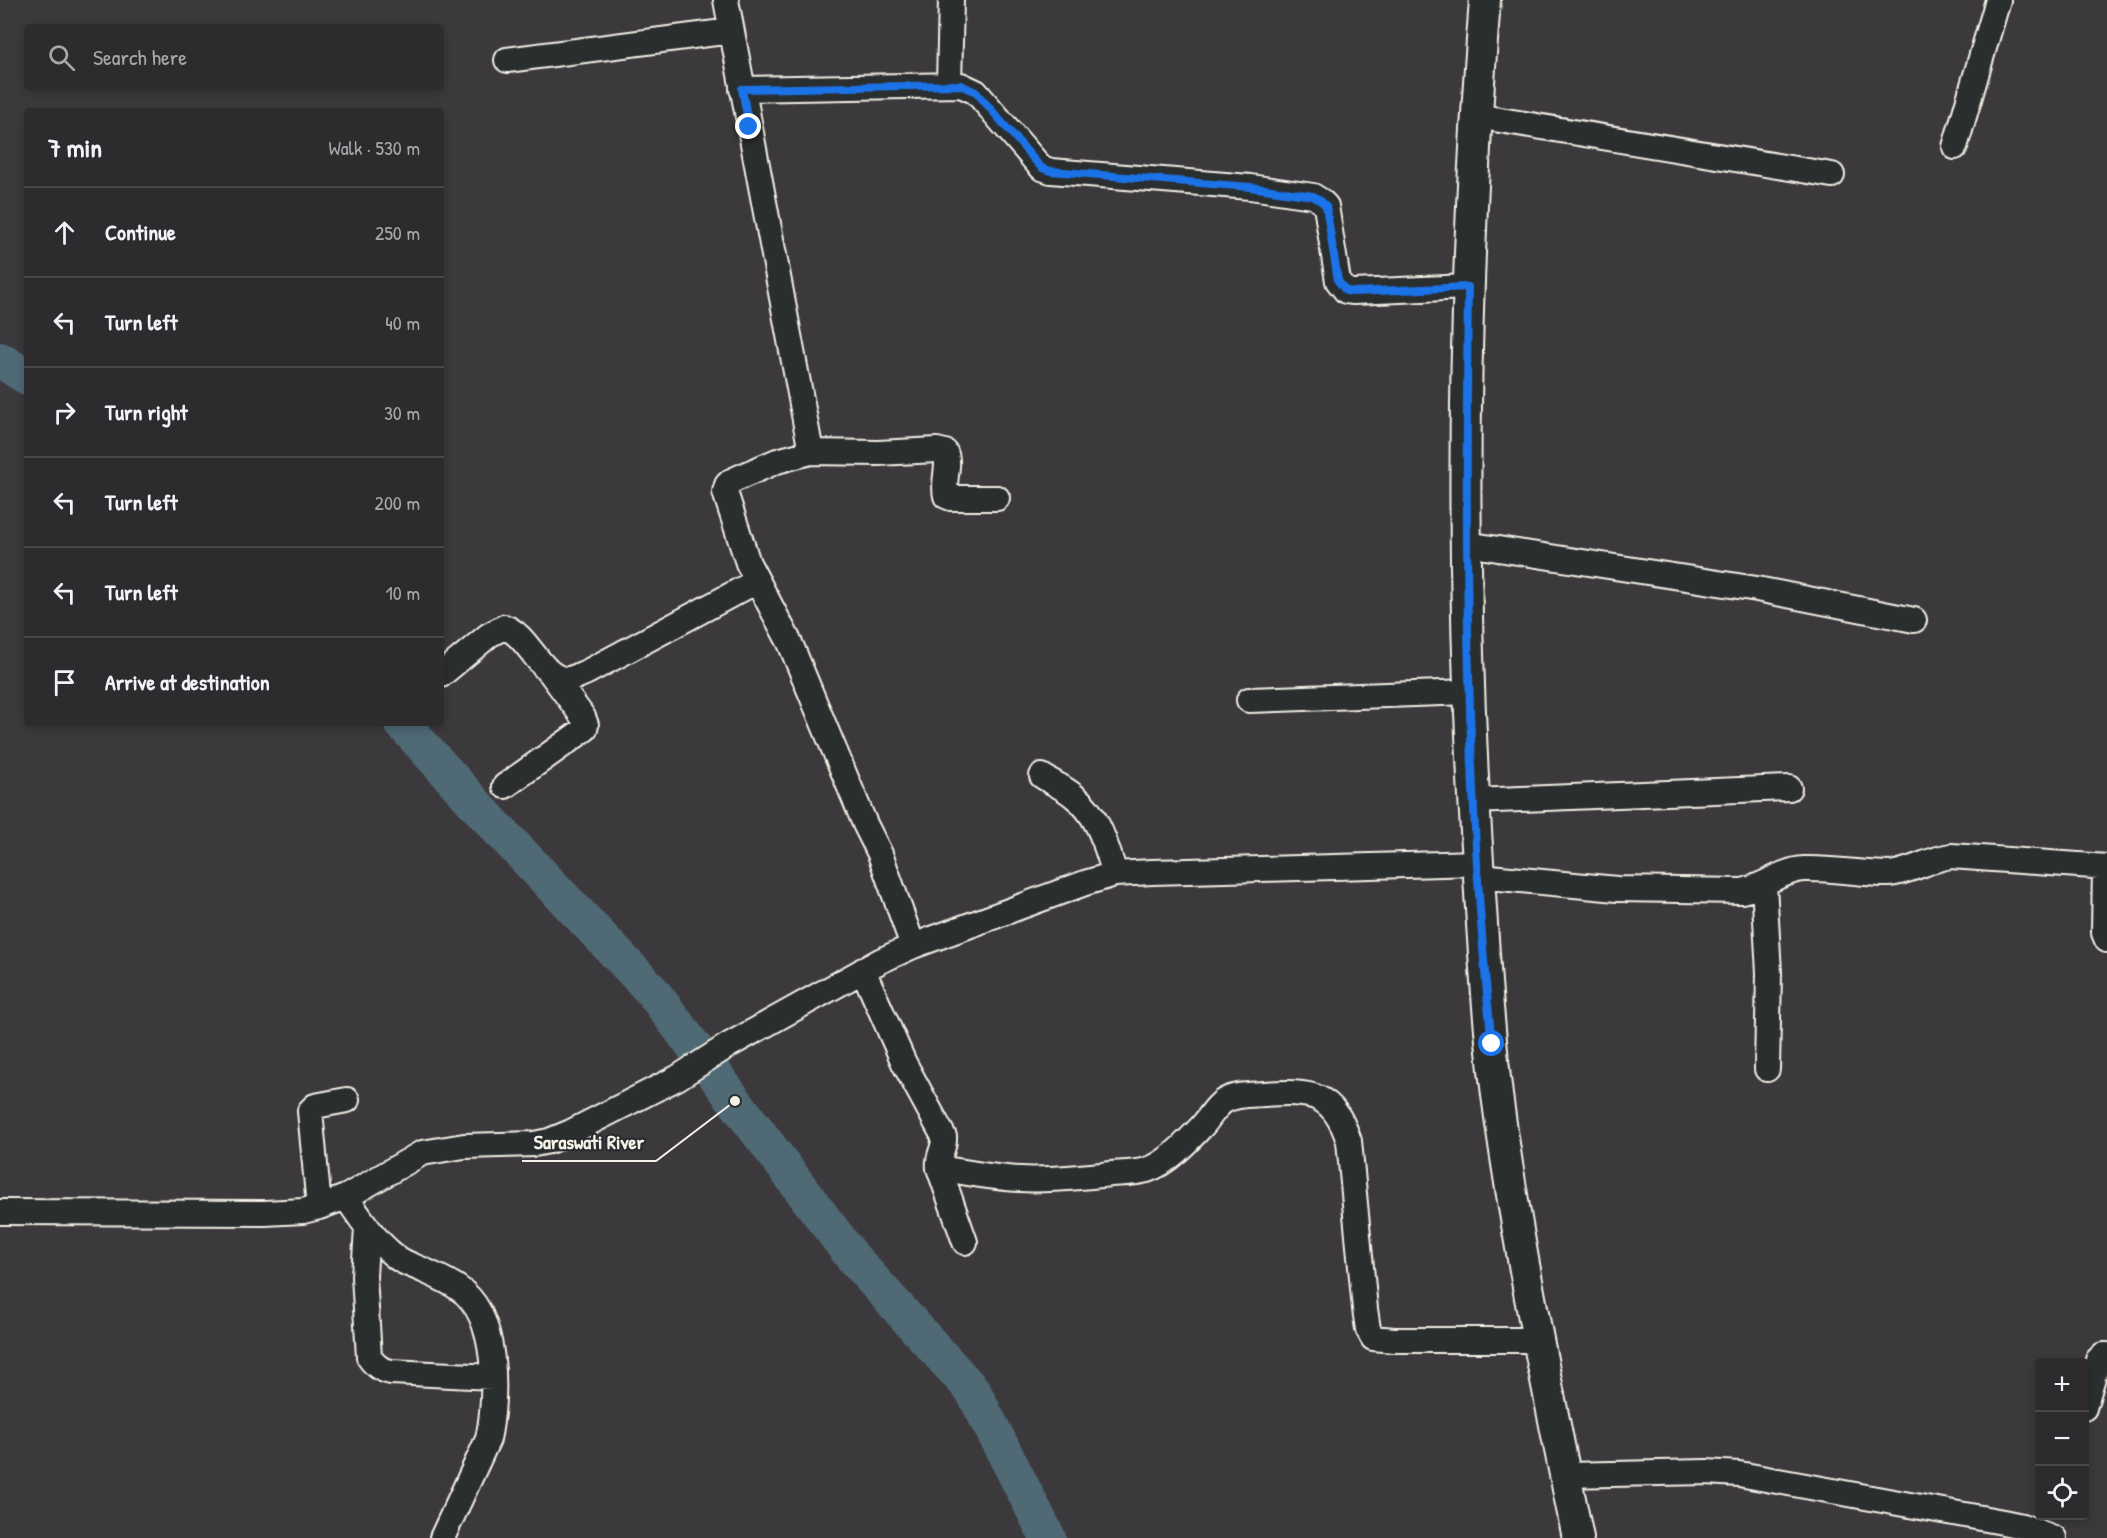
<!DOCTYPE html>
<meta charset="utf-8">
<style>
body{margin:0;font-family:"Patrick Hand",sans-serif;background:#393739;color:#f1f3f6}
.controls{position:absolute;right:18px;bottom:18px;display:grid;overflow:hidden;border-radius:6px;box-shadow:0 3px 9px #0003}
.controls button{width:54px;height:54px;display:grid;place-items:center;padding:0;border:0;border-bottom:2px solid #484749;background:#2d2b2d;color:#f1f3f6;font:30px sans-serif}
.stop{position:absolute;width:18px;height:18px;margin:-14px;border:4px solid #1a73e8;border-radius:50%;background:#fff}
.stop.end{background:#1a73e8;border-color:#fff;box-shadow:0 2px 6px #0008}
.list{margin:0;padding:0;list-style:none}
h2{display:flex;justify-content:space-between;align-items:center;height:78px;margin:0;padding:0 24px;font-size:26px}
h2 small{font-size:20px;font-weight:400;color:#a7a7aa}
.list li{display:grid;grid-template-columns:39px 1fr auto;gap:18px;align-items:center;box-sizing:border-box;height:90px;padding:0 24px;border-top:2px solid #484749}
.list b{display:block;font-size:22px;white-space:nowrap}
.list em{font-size:20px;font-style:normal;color:#a7a7aa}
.icon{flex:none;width:33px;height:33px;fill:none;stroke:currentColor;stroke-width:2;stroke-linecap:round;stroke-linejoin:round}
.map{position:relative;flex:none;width:2107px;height:1538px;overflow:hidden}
.search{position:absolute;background:#2d2b2d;box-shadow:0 3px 9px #0003;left:24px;top:24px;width:420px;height:66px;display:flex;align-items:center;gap:15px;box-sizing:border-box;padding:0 21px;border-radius:6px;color:#a7a7aa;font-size:22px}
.panel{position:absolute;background:#2d2b2d;box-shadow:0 3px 9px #0003;left:24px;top:108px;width:420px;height:618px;border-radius:6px}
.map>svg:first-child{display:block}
</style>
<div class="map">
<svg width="2107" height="1538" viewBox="0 0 2107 1538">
<rect width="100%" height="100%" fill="#3c393c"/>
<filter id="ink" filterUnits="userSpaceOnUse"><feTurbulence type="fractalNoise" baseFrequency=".0167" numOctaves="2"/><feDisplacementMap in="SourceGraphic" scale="12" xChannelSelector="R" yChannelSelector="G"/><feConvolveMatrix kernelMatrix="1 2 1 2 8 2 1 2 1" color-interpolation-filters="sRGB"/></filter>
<g filter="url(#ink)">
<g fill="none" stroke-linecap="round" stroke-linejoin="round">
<path stroke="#506975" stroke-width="36" d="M0 360 27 377
M402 723 498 829 652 991 853 1258 973 1391 1048 1538"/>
<defs>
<path id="minor" d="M726 0 811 452
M507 60 731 31
M949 84 951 0
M742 89 961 85 976 92 1037 163 1042 168 1051 171 1250 187 1313 196 1321 201 1326 206 1338 281 1346 291 1354 292 1468 287
M1476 116 1832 175
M1955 147 1998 0
M1466 544 1757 589 1914 620
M441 675 489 635 504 627C530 635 541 681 569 679 575 678 581 674 587 672L757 581
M1249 700 1469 692
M1042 776C1053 783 1065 788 1074 796 1099 815 1106 846 1115 874
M505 786 585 729 586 725 583 717 552 675
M1474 801 1789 788
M2105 867 2104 933 2107 940
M1479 876 1617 889 1742 891C1764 887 1782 870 1804 869 1832 868 1861 874 1889 874 1911 872 1929 859 1951 856L2107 867
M1764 884 1769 973 1767 1069
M913 946 880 854 865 824 790 643 748 563 725 492 727 485 731 481 777 461 811 452 878 453 937 450 945 452C951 465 942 481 946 496L951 498H997
M863 970 904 1063 944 1137C945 1149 937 1156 939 1168L965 1242
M939 1168C965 1172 993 1178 1020 1179 1047 1181 1075 1177 1102 1175 1116 1173 1133 1174 1147 1170 1167 1164 1189 1140 1203 1125 1210 1117 1215 1107 1224 1101 1235 1094 1252 1095 1264 1094 1311 1091 1333 1092 1349 1141L1365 1309 1368 1329 1373 1338 1394 1340H1538
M346 1197C361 1219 375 1241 396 1257 405 1264 415 1266 425 1271 436 1276 448 1281 458 1288 499 1314 497 1397 488 1439L442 1538
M319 1207 310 1111 315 1106 347 1100
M0 1212 265 1213 303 1211 319 1207 346 1197 422 1153 464 1146 534 1144 549 1141 571 1132 677 1078 729 1045 880 961 913 946 1085 883 1115 874 1152 872 1478 863
M367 1228 364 1276 369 1357C375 1366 381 1370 391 1372L492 1377
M2084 1408 2098 1360 2103 1355H2107
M1565 1475 1706 1472 1739 1474 2003 1522 2022 1526 2054 1538"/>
<path id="major" d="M1485 0C1463 276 1459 555 1476 831 1482 919 1486 1007 1497 1095 1517 1244 1548 1391 1578 1538"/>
</defs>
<use href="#minor" stroke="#f4f1e8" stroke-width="28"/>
<use href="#major" stroke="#f4f1e8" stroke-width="34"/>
<use href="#minor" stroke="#2a2d2e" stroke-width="24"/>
<use href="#major" stroke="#2a2d2e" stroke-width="30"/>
</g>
</g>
<g fill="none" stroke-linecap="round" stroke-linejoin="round" filter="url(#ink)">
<path stroke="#1a73e8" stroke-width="8" d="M749 127 742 89 961 85 976 92 1037 163 1042 168 1051 171 1250 187 1313 196 1321 201 1326 206 1338 281 1346 291 1354 292 1468 287C1465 539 1465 793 1492 1044"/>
</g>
<path fill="none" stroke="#f4f1e8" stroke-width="2" d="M735 1101L656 1161H522"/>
<circle fill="#f4f1e8" stroke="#2a2d2e" stroke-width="2" cx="735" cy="1101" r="6"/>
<g font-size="20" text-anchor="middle" font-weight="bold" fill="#f4f1e8" stroke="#2a2d2e" stroke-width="4.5" stroke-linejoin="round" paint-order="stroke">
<text x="589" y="1149">Saraswati River</text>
</g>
</svg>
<div class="controls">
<button>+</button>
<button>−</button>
<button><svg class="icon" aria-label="locate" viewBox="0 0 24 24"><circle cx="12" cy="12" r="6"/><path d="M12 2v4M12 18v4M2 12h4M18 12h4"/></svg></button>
</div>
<div class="stop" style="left:1492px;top:1044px"></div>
<div class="stop end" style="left:749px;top:127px"></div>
<div class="search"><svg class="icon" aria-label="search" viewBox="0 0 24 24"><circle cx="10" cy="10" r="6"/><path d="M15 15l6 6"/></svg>Search here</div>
<section class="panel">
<h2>7 min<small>Walk · 530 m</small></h2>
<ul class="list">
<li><svg class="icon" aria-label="ahead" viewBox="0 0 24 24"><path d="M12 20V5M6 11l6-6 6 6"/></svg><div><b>Continue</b></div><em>250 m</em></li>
<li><svg class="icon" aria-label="left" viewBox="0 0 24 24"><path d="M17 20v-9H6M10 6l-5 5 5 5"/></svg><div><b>Turn left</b></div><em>40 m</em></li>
<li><svg class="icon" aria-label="right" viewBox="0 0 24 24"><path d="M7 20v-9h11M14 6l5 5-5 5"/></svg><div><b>Turn right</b></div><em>30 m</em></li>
<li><svg class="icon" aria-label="left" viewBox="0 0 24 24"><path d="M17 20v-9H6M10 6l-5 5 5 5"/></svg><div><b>Turn left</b></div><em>200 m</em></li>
<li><svg class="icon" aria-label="left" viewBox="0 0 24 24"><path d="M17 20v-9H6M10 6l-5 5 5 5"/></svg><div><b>Turn left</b></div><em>10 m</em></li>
<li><svg class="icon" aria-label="arrive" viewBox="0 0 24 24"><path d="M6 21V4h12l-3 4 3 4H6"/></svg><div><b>Arrive at destination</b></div></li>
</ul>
</section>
</div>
